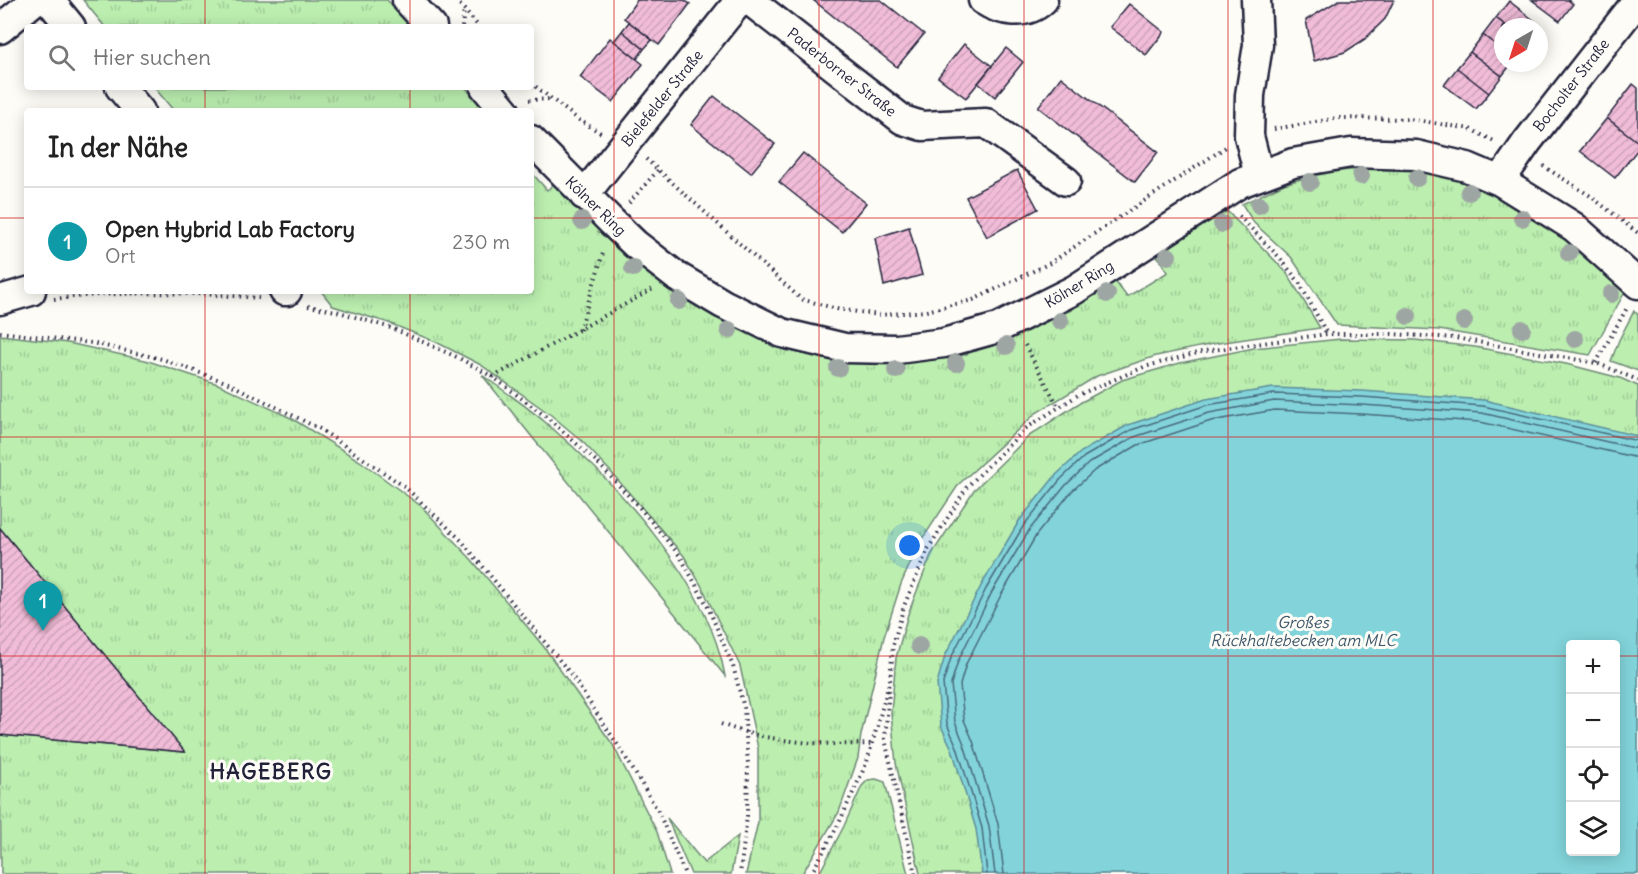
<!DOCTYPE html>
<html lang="de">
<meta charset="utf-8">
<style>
body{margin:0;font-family:Delius,sans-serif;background:#f6f6f6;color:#222}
.controls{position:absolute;right:18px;bottom:18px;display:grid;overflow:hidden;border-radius:6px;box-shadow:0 3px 15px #0003}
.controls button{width:54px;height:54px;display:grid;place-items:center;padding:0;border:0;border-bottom:2px solid #e0e0e0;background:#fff;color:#222;font:30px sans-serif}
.compass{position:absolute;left:1494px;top:18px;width:54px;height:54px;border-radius:50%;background:#fff;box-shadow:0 3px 15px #0003;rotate:219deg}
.you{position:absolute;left:910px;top:546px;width:21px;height:21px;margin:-15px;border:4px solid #fff;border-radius:50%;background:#1a73e8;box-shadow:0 0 0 9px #1a73e833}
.badge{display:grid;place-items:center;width:39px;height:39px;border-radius:50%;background:#d1495b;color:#fff;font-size:20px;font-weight:700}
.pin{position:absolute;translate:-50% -50px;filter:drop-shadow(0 2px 3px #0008)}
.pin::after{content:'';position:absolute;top:32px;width:21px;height:18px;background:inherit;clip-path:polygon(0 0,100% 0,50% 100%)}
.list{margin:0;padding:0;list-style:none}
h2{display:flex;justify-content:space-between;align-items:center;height:78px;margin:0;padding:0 24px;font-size:26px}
h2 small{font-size:20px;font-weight:400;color:#767676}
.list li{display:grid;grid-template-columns:39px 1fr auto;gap:18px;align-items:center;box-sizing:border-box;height:108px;padding:0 24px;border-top:2px solid #e0e0e0}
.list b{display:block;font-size:22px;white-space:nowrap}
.list p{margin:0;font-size:20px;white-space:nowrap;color:#767676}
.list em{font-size:20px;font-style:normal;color:#767676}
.icon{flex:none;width:33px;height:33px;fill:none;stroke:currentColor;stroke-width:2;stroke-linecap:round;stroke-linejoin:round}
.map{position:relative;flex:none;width:1638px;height:874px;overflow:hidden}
.search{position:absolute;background:#fff;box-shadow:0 3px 15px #0003;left:24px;top:24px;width:510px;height:66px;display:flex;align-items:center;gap:15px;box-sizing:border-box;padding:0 21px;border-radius:6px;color:#767676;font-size:22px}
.panel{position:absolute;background:#fff;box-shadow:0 3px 15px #0003;left:24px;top:108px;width:510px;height:186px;border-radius:6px}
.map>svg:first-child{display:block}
</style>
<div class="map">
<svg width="1638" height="874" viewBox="0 0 1638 874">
<defs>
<pattern id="grass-tufts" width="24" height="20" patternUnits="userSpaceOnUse" patternTransform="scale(1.5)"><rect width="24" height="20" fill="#bbeeaf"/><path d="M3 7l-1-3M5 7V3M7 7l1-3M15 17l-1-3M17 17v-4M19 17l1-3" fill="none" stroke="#a0cc97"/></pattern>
<pattern id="building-hatch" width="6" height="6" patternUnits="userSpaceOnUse" patternTransform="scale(1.5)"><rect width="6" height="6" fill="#f1bcd8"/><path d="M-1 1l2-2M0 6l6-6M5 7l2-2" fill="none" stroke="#cea1ba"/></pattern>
</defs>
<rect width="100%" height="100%" fill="#fdfcf7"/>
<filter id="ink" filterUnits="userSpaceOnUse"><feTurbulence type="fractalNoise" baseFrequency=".0167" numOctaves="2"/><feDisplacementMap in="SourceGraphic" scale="12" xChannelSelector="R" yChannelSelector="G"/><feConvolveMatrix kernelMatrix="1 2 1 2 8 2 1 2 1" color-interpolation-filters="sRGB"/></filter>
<g filter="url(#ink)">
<path fill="url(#grass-tufts)" stroke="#6e8875" stroke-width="1.5" fill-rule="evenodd" d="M83 0H387L414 27H105Z
M154 87H465L485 111H174Z
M1377 168C1394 169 1412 168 1428 172 1509 190 1565 238 1626 290L1590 355 1439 330 1337 325 1291 257 1254 223 1242 204 1284 184 1325 172Z
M531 172 547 190 554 184 646 270 832 358 895 364 957 357 1011 339 1071 310 1115 281 1127 297 1168 272 1156 254 1227 211 1287 273 1320 328 1218 343 1156 356 1097 376 1036 413 959 484 919 544 901 584 884 637 861 735 858 758 839 812 802 874H746L758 822V748L740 666 701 585 684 556 610 471 581 440 551 415 481 365 436 342 389 323 333 306 321 291H531Z
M1634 311 1638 314V371L1611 361 1619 340Z
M0 335 68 343 145 360 218 384 291 418 360 461 421 506 472 560 544 647 613 745 657 832 670 874H1L0 735 185 752 0 528Z
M1341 339 1415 340 1475 347 1566 364 1620 378 1638 386V874H920L896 763 891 713 896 658 908 614 931 555 974 490 1029 436 1076 405 1122 380 1180 363 1254 348ZM1570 644H1616V852H1570Z
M482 375C503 390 525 405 545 422 615 481 709 582 725 676Z
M876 779 885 782 908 874H819L844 826 862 786 868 780Z
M667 818 704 863 738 836 731 874H691Z"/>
<path fill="#82d4da" stroke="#5c8d9a" stroke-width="1.5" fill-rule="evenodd" d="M1273 388 1362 391 1484 400 1638 436V874H982L976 829 952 749 941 726 937 683 945 656 981 586 1019 521 1056 475 1081 452 1128 425 1206 399ZM1570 644H1616V852H1570Z"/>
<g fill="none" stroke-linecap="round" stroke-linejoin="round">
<path stroke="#48697b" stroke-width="1.5" d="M987 874 982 828 957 747 947 724 943 683 951 658 986 589 1024 525 1060 480 1084 457 1131 430 1207 405 1274 394 1362 397 1483 406 1638 441
M995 874 989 826 964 744 955 722 951 684 958 661 992 592 1030 529 1066 485 1089 463 1134 437 1209 413 1274 401 1362 405 1482 413 1638 449
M1004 874 998 824 973 741 964 720 960 685 966 664 1000 597 1037 534 1072 491 1095 470 1138 445 1211 421 1275 410 1361 414 1480 422 1638 458"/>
</g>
<path fill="url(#building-hatch)" stroke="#22223b" stroke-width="1.5" d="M637 0H684L690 4 659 45 624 18Z
M813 0H881L924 34 897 67Z
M1339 0H1394L1385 19 1365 39 1345 52 1314 61 1306 20Z
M1532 0H1568L1573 4 1560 21Z
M1509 1 1541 26 1539 28 1508 27 1496 18Z
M1129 4 1164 32 1146 55 1110 27Z
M1496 18 1508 27H1503V50L1483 35Z
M629 22 652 40 644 49 622 31Z
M622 31 644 49 637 59 614 41Z
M1483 35 1503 50V63H1512L1502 76 1470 52Z
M610 38 643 64 613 102 580 77Z
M964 44 992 66 966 98 938 77Z
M1006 48 1023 62 995 97 978 83Z
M1470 52 1502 76 1489 93 1457 68Z
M1457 68 1489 93 1476 109 1444 85Z
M1061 77 1158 152 1135 182 1038 107Z
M1633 84 1638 88V142L1607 118Z
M714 96 775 144 751 173 691 125Z
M1607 118 1638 142V149L1615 178 1580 151Z
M803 153 866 203 842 232 779 182Z
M1017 170 1038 209 987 237 966 197Z
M909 227 922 275 884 286 875 238Z
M0 528 185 752 0 735Z"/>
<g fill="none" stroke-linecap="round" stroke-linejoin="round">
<defs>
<path id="minor" d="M49 0 71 27
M407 0 432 27
M749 0 903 120 922 126 986 123 1066 181
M983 0C1001 12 1026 16 1043 0
M1256 0 1258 45 1250 95 1249 136 1259 175
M0 29 35 0
M120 87 140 111
M485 87 505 111
M531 140 612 222 635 244 676 276 723 304 782 333 845 348 897 349 944 343 998 328 1074 290 1240 183 1293 163 1351 153 1416 155 1467 167 1500 181 1574 227 1638 284
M1500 181 1527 142 1638 0
M584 195 740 0
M284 291H287
M0 300 31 291"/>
</defs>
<use href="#minor" stroke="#22223b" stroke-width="33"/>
<path stroke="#22223b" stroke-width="4" stroke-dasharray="1.5 4.5" stroke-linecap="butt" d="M456 0 479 27
M462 27 464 10
M531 83 579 120 601 133
M529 100 551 99
M1274 129 1338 118 1410 119 1470 129 1496 142
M646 159 801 299 837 309 880 315 926 311 973 300 1050 263 1226 147
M1543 166 1589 195 1638 233
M629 203 659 169
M1239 216 1279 257 1299 282 1327 334
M54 299C122 291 190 292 259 298
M308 306 336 311 394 329 459 358 493 377 549 419 596 461 640 508 680 556 707 605 733 666 744 708 748 764 747 816 740 874
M580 330 604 250
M0 332 92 343 162 359 228 383 320 429 405 487 461 540 570 673 623 753 658 811 685 874
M1025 345 1059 408
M1596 363 1628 306
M493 377 653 289
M889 690 885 739 915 874
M721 724C769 743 822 745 872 744
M811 874 839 823 867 762 890 680 893 645 904 606 928 549 967 487 1025 429 1078 395 1144 367 1205 351 1327 334H1391L1455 338 1596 363 1638 380"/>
<use href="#minor" stroke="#fdfcf7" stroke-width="28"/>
</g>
<g fill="#9ea6a3">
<circle cx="1361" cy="176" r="9"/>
<circle cx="1417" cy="178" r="9"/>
<circle cx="1310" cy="182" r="9"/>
<circle cx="1469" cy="192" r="9"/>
<circle cx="1259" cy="205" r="9"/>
<circle cx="1522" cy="218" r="9"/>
<circle cx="582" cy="221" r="9"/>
<circle cx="1222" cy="224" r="9"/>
<circle cx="1569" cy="253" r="9"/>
<circle cx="1168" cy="256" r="9"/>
<circle cx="633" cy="268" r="9"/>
<circle cx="1107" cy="294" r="9"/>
<circle cx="1611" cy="294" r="9"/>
<circle cx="679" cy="301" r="9"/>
<circle cx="1408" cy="316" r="9"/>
<circle cx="1060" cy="321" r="9"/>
<circle cx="1464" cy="321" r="9"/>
<circle cx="1522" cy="329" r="9"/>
<circle cx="729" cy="330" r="9"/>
<circle cx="1575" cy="339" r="9"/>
<circle cx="1006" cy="346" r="9"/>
<circle cx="956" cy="363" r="9"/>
<circle cx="838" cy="368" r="9"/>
<circle cx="896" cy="370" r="9"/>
<circle cx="919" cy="646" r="9"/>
</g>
</g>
<path fill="none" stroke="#d62828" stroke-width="1.5" stroke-opacity="0.55" d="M205 0V27M410 0V27M614 0V874M819 0V874M1024 0V874M1228 0V874M1433 0V874M205 87V111M410 87V111M0 218H27M531 218H1638M205 291V874M410 291V874M0 437H1638M0 656H1570M1616 656H1638"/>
<g text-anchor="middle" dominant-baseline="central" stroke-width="6" stroke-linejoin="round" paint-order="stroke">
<g font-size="15" fill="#22223b" stroke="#fdfcf7">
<text transform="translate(842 72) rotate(38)">Paderborner Straße</text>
<text transform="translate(1571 85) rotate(-52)">Bocholter Straße</text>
<text transform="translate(662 98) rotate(-51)">Bielefelder Straße</text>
<text transform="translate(596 206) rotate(44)">Kölner Ring</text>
<text transform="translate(1079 284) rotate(-31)">Kölner Ring</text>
</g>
<g font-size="16" font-style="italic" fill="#3f576b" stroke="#fdfcf7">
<text x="1303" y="622">Großes<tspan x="1303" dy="18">Rückhaltebecken am MLC</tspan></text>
</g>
<g font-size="21" font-weight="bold" letter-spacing="1.5" fill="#22223b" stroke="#fdfcf7">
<text x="271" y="771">HAGEBERG</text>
</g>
</g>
</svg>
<div class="controls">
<button>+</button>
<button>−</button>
<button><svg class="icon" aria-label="locate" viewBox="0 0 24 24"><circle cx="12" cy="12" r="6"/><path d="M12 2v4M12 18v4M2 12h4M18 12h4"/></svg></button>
<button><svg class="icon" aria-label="layers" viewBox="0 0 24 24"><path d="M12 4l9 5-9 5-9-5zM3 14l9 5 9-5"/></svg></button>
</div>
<svg class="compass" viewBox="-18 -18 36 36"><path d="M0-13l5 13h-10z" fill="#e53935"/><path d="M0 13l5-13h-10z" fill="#767676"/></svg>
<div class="you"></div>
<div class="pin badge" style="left:43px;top:631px;background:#0f9aa8">1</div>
<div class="search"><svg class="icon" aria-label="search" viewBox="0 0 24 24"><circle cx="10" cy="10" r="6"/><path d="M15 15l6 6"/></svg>Hier suchen</div>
<section class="panel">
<h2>In der Nähe<small></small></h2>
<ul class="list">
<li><span class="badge" style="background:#0f9aa8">1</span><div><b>Open Hybrid Lab Factory</b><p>Ort</p></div><em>230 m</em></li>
</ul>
</section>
</div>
